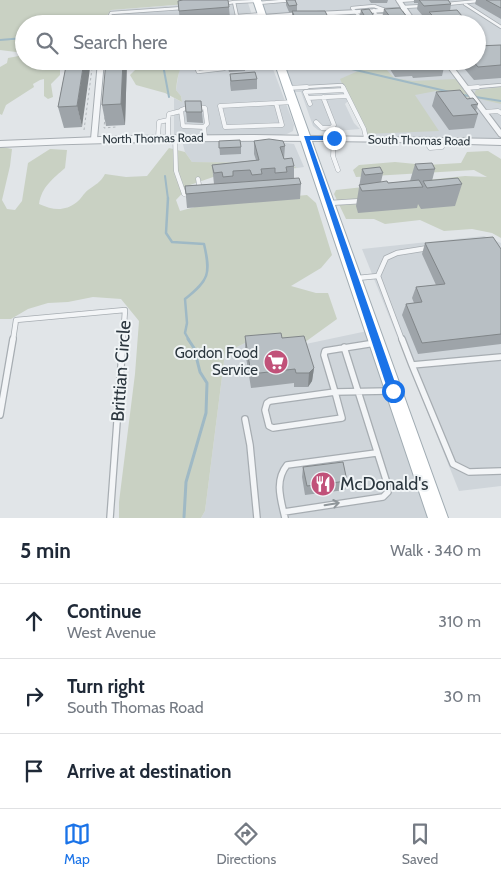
<!DOCTYPE html>
<meta charset="utf-8">
<style>
body{margin:0;font-family:Cabin,sans-serif;background:#f2f2f3;color:#1f2937}
.stop{position:absolute;width:15px;height:15px;margin:-11px;border:4px solid #1a73e8;border-radius:50%;background:#fff}
.stop.end{background:#1a73e8;border-color:#fff;box-shadow:0 1px 5px #0008}
.list{margin:0;padding:0;list-style:none}
h2{display:flex;justify-content:space-between;align-items:center;height:65px;margin:0;padding:0 20px;font-size:21px}
h2 small{font-size:16px;font-weight:400;color:#747a83}
.list li{display:grid;grid-template-columns:32px 1fr auto;gap:15px;align-items:center;box-sizing:border-box;height:75px;padding:0 20px;border-top:1px solid #e0e1e3}
.list b{display:block;font-size:19px;white-space:nowrap}
.list p{margin:0;font-size:16px;white-space:nowrap;color:#747a83}
.list em{font-size:16px;font-style:normal;color:#747a83}
.icon{flex:none;width:28px;height:28px;fill:none;stroke:currentColor;stroke-width:2;stroke-linecap:round;stroke-linejoin:round}
.map{position:relative;flex:none;width:501px;height:518px;overflow:hidden}
.search{position:absolute;background:#fff;box-shadow:0 1px 4px #0004;left:15px;right:15px;top:15px;height:55px;display:flex;align-items:center;gap:12px;box-sizing:border-box;padding:0 18px;border-radius:28px;color:#747a83;font-size:19px}
.sheet{height:290px;background:#fff}
nav{display:flex;justify-content:space-around;align-items:center;box-sizing:border-box;height:70px;border-top:1px solid #e0e1e3;background:#fff;font-size:14px;color:#747a83}
nav a{display:grid;justify-items:center;gap:2px}
nav .on{color:#1a73e8}
.map>svg:first-child{display:block}
</style>
<div class="map">
<svg width="501" height="518" viewBox="0 0 501 518">
<rect width="100%" height="100%" fill="#e1e5e8"/>
<path fill="#cfd5da" d="M247 0 255 24H101L111 10Z
M257 0H501V142L366 138 364 129 349 100 345 104 354 123 360 129 324 132 318 130 313 126 301 92H289L278 61H477V24H265Z
M188 61H270L294 125 293 131 287 134 275 136 174 135V98L182 102 181 96 176 90 179 71 183 63Z
M213 140 268 141 294 144 304 167 297 168 288 163 192 162 185 152 182 141Z
M484 236 501 243V486L459 491 362 249Z
M372 330 438 518H201L205 511 225 353 245 343 301 345Z"/>
<path fill="#c9d1c3" d="M0 0H185L187 4 111 10 101 24H24V53L0 50Z
M24 55V61H39V64L49 69H60V75L51 84 53 97 48 99 44 96V79L40 80 33 84 34 87 6 105 2 115 0 114V67L7 63 8 58Z
M136 61H188L183 63C178 72 177 81 176 90L181 96 182 102 165 93 136 85 130 75 136 69Z
M347 61H379L394 78 413 81 456 79 470 98 436 91 415 95 439 131 365 134 340 79 365 68 366 64Z
M501 87V104L480 99 474 94 476 90Z
M2 147 12 149 10 166 2 200 7 209 15 210 22 201 28 163 50 149 67 150 65 168C53 179 42 186 39 204 53 210 64 212 77 202 81 199 83 194 88 190 95 185 101 182 105 174L126 177 147 176 169 148 185 152 192 162 288 163 297 168 219 175 190 185 176 200 180 211 206 204 307 195 316 203 332 255 321 268 291 286 316 293H328L337 319 301 345 245 343 225 353 205 511 201 518H119V502L135 374 139 321 121 299 93 297 68 302 48 303 28 309 11 319H0V148Z
M488 151 501 159V238L492 233 472 229 444 231 420 220 385 224 374 219H346L334 194 336 190 465 176 487 177 474 170 356 177 353 170 359 165 395 162 426 165 461 163 467 152Z"/>
<g fill="none" stroke-linecap="round" stroke-linejoin="round">
<path stroke="#9fb9c5" stroke-width="2" d="M0 40 24 38
M164 61 163 65 169 97
M317 61 450 92
M463 95 501 101
M165 176 168 199"/>
<path stroke="#9fb9c5" stroke-width="2.5" d="M168 198 166 233 172 242 204 244C211 274 209 280 185 299L187 323 185 333 189 340"/>
<path stroke="#9fb9c5" stroke-width="3" d="M184 517 186 482 206 413 207 383 200 372 194 348 188 339"/>
<defs>
<path id="service-far3" d="M258 1 234 2 237 16 262 14
M398 1 413 0
M258 3 294 0
M223 4 234 2
M447 4 488 0
M465 4 501 27
M403 7 422 6
M374 10 376 15 359 16 352 8 374 6 385 10
M413 19 434 18
M106 24 111 13 183 8
M138 24H162
M211 24 238 21 237 16
M381 24 376 15H388
M240 64 256 62 271 67H280
M195 65H223L224 69 198 72Z
M223 65 232 64
M288 88 342 85 344 88
M466 88 501 85"/>
<path id="service-far2" d="M343 87 364 129 366 138
M288 88 307 87
M466 88 478 87
M308 98 347 96
M276 103 282 125 225 127 220 106 293 102
M310 104 305 92 344 90
M189 107 181 110 183 126 204 127
M197 107 205 108 207 124 204 127 205 137
M485 112 498 111 501 113
M168 120 169 114 181 111
M316 122 322 128H331L334 125 323 97
M158 137 159 122 168 120V137
M175 137 176 171 184 194 190 196
M334 138 333 156 338 170
M425 140 430 148 442 147 440 140
M198 179 200 190"/>
<path id="service-far1" d="M330 203 362 201
M378 276 386 258 397 253 428 248
M357 278 378 276 402 340
M13 340 16 320 125 310 123 340"/>
<path id="service" d="M402 339 412 365 501 357
M412 365 453 464 469 472 501 471
M335 392 342 418 273 428 269 426 265 410 267 403 270 401Z
M335 392 324 355 325 351 375 343
M335 392 389 391
M0 415 13 339
M245 419 250 445 257 518
M284 512 383 497 388 492 387 483 344 347
M110 518 123 339
M285 518C281 500 274 481 287 465L376 453"/>
<path id="minor" d="M396 0H401L418 24H413L403 11 316 16 313 14 316 12 401 8Z
M303 12 306 14 305 15 263 19 260 17 263 15Z
M98 61H104L97 139 94 141 91 139Z
M443 61H449L501 130V137L499 136Z"/>
<path id="tertiary" d="M250 135 501 139V145C334 139 167 139 0 147V141L125 136Z"/>
<path id="primary" d="M253 0H261L269 24H261Z
M274 61H283L448 518H428Z"/>
</defs>
<use href="#service-far3" stroke="#a7adb2" stroke-width="4"/>
<use href="#service-far2" stroke="#a7adb2" stroke-width="5"/>
<use href="#service-far1" stroke="#a7adb2" stroke-width="6"/>
<use href="#service" stroke="#a7adb2" stroke-width="8"/>
<use href="#minor" stroke="#a7adb2" stroke-width="2"/>
<use href="#tertiary" stroke="#a7adb2" stroke-width="2"/>
<use href="#primary" stroke="#a1acb3" stroke-width="2"/>
<path stroke="#b3b8bc" stroke-width="1" stroke-dasharray="2.5 2.5" stroke-linecap="butt" d="M105 117 104 128 116 127
M84 130 93 61"/>
<use href="#service-far3" stroke="#f3f5f7" stroke-width="2.5"/>
<use href="#service-far2" stroke="#f3f5f7" stroke-width="4"/>
<use href="#service-far1" stroke="#f3f5f7" stroke-width="4.5"/>
<use href="#service" stroke="#f3f5f7" stroke-width="5.5"/>
<use href="#minor" fill="#f3f5f7" fill-rule="evenodd"/>
<use href="#tertiary" fill="#f3f5f7" fill-rule="evenodd"/>
<use href="#primary" fill="#fff" fill-rule="evenodd"/>
</g>
<path fill="#9ea4a9" d="M286 0 297 5V11L329 19V24H293L292 19V12H289L286 5Z
M369 0H388L387 3H371Z
M414 0H448L451 4 450 11 462 16 460 24H429L427 21 428 15H422L417 9 418 3H414Z
M476 0H501V19L475 4Z
M178 1 229 7 230 19 180 23Z
M384 9 407 17 406 24H386L382 18Z
M361 10 376 19 375 24H362L359 19Z
M501 45V78L474 80 458 61H477Z
M67 61 82 127 64 128 58 107Z
M127 61 125 125 106 126 102 105Z
M228 61H245V71L229 72 228 68Z
M387 61H444L445 63 442 76 413 78 412 76 395 77 386 63Z
M230 74 257 79V89L231 91 230 84Z
M436 92 467 99 478 104 476 111 478 114 474 128 449 130 432 106Z
M185 101 202 112 203 123 187 122Z
M219 141 241 147V154L220 155Z
M254 141 285 146 284 159 294 166V178L301 184 300 199 187 208 185 186 214 184 212 165 256 160 254 154Z
M415 164 435 169 432 181 462 184 455 206 421 209 418 204 417 208 358 213 356 206 362 169 383 173 381 182 388 183 410 181Z
M425 243 501 249V344L418 354 402 315 406 304 414 303 412 298 416 287 436 285 422 254Z
M245 336 282 338 314 368 312 381 308 387H294V383L251 388 245 351Z
M303 467 347 481 345 490 305 495 302 477Z"/>
<path fill="#818689" d="M84 61H91L82 127 77 106Z
M123 61H127L125 125 121 104Z
M314 368 312 381 308 387 309 373Z"/>
<path fill="#b8bfc4" stroke="#818689" d="M183 0H228L229 7 179 11 178 1Z
M286 0H295L297 5 289 6Z
M419 0H448L451 4 424 6Z
M486 0H501V8Z
M400 8 407 17 391 18 384 9Z
M369 9 376 19 367 20 361 10Z
M457 10 462 16 434 17 429 12Z
M292 11H325L329 19H321L322 22H316L317 24H298Z
M125 22V24H109V23Z
M501 45V65L478 67 473 61H477V46Z
M67 61H84L77 106 58 107Z
M106 61H123L121 104 102 105Z
M396 61H444L445 63 416 65 415 62 398 63Z
M255 72 257 79 231 81 230 74Z
M460 90 467 99 473 98 478 104 471 105 478 114 453 116 436 92Z
M185 101H201L202 112H186Z
M269 139 283 141 285 146 280 147 284 159 292 158 294 166 286 167 287 172 275 173V168L261 169 262 174 252 175 250 170 233 171V176L223 177 222 172 214 173 212 165 259 160 254 141Z
M240 140 241 147 219 148V141Z
M432 163 435 169 418 170 415 164Z
M380 167 383 173 365 175 362 169Z
M299 178 301 184 186 194 185 186Z
M458 178 462 184 427 188 423 181Z
M419 180 423 187 362 191 359 185 387 181 388 183Z
M493 237 501 249V334L422 343 406 304 422 302 416 287 445 284 425 243Z
M281 333 282 338 304 336 314 368 309 373H296L295 369 251 374 245 336Z
M343 462 347 481 307 486 303 467Z"/>
<defs><path id="oneway-shaft" d="M-6 0H5M1.5-3L5.5 0L1.5 3" fill="none" stroke-width="1.6" stroke-linecap="round" stroke-linejoin="round" transform="scale(1.25)"/></defs>
<use stroke="#8f969a" href="#oneway-shaft" transform="translate(332 504) rotate(-9)"/>
<path fill="#1a73e8" d="M304 136H334L338 138 334 140H310L398 391 393 396 388 391Z"/>
<defs>
<symbol id="supermarket-disc" viewBox="-11 -11 22 22"><circle r="9.5" fill="#c15179" stroke="#f0f4f6"/><path d="M-6-5.5h2.5l.6 2H6L4.5 2H-2.5L-4.4-4H-6ZM-1.5 3.2a1.3 1.3 0 1 0 .1 0ZM3 3.2a1.3 1.3 0 1 0 .1 0Z" fill="#fff"/></symbol>
<symbol id="restaurant-disc" viewBox="-11 -11 22 22"><circle r="9.5" fill="#c15179" stroke="#f0f4f6"/><path d="M-5-6h1v4h1v-4h1v4h1v-4h1v5L-1.5 .5V6h-2V.5L-5-1ZM5-6V6H3V1.5H1.5Q1.5-4 5-6Z" fill="#fff"/></symbol>
</defs>
<g fill-rule="evenodd">
<use href="#supermarket-disc" x="262" y="348" width="28" height="28"/>
<use href="#restaurant-disc" x="309" y="470" width="28" height="28"/>
</g>
<g text-anchor="middle" dominant-baseline="central" stroke-width="4" stroke-linejoin="round" paint-order="stroke">
<g font-size="12" fill="#2b363e" stroke="#f0f4f6">
<text transform="translate(153 138) rotate(-1)">North Thomas Road</text>
<text transform="translate(419 140) rotate(1)">South Thomas Road</text>
</g>
<g font-size="15" fill="#2b363e" stroke="#f0f4f6" text-anchor="end">
<text x="258" y="353">Gordon Food<tspan x="258" dy="17">Service</tspan></text>
</g>
<g font-size="18" fill="#2b363e" stroke="#f0f4f6">
<text transform="translate(121 371) rotate(-86)">Brittian Circle</text>
</g>
<g font-size="18" fill="#2b363e" stroke="#f0f4f6" text-anchor="start">
<text x="340" y="484">McDonald's</text>
</g>
</g>
</svg>
<div class="stop" style="left:393px;top:391px"></div>
<div class="stop end" style="left:334px;top:138px"></div>
<div class="search"><svg class="icon" aria-label="search" viewBox="0 0 24 24"><circle cx="10" cy="10" r="6"/><path d="M15 15l6 6"/></svg>Search here</div>
</div>
<section class="sheet">
<h2>5 min<small>Walk · 340 m</small></h2>
<ul class="list">
<li><svg class="icon" aria-label="ahead" viewBox="0 0 24 24"><path d="M12 20V5M6 11l6-6 6 6"/></svg><div><b>Continue</b><p>West Avenue</p></div><em>310 m</em></li>
<li><svg class="icon" aria-label="right" viewBox="0 0 24 24"><path d="M7 20v-9h11M14 6l5 5-5 5"/></svg><div><b>Turn right</b><p>South Thomas Road</p></div><em>30 m</em></li>
<li><svg class="icon" aria-label="arrive" viewBox="0 0 24 24"><path d="M6 21V4h12l-3 4 3 4H6"/></svg><div><b>Arrive at destination</b></div></li>
</ul>
</section>
<nav>
<a class="on"><svg class="icon" aria-label="map" viewBox="0 0 24 24"><path d="M3 6l6-2 6 2 6-2v14l-6 2-6-2-6 2zM9 4v14M15 6v14"/></svg>Map</a>
<a><svg class="icon" aria-label="directions" viewBox="0 0 24 24"><path d="M12 3l9 9-9 9-9-9zM9 14v-3h6M13 9l2 2-2 2"/></svg>Directions</a>
<a><svg class="icon" aria-label="saved" viewBox="0 0 24 24"><path d="M7 4h10v16l-5-4-5 4z"/></svg>Saved</a>
</nav>
